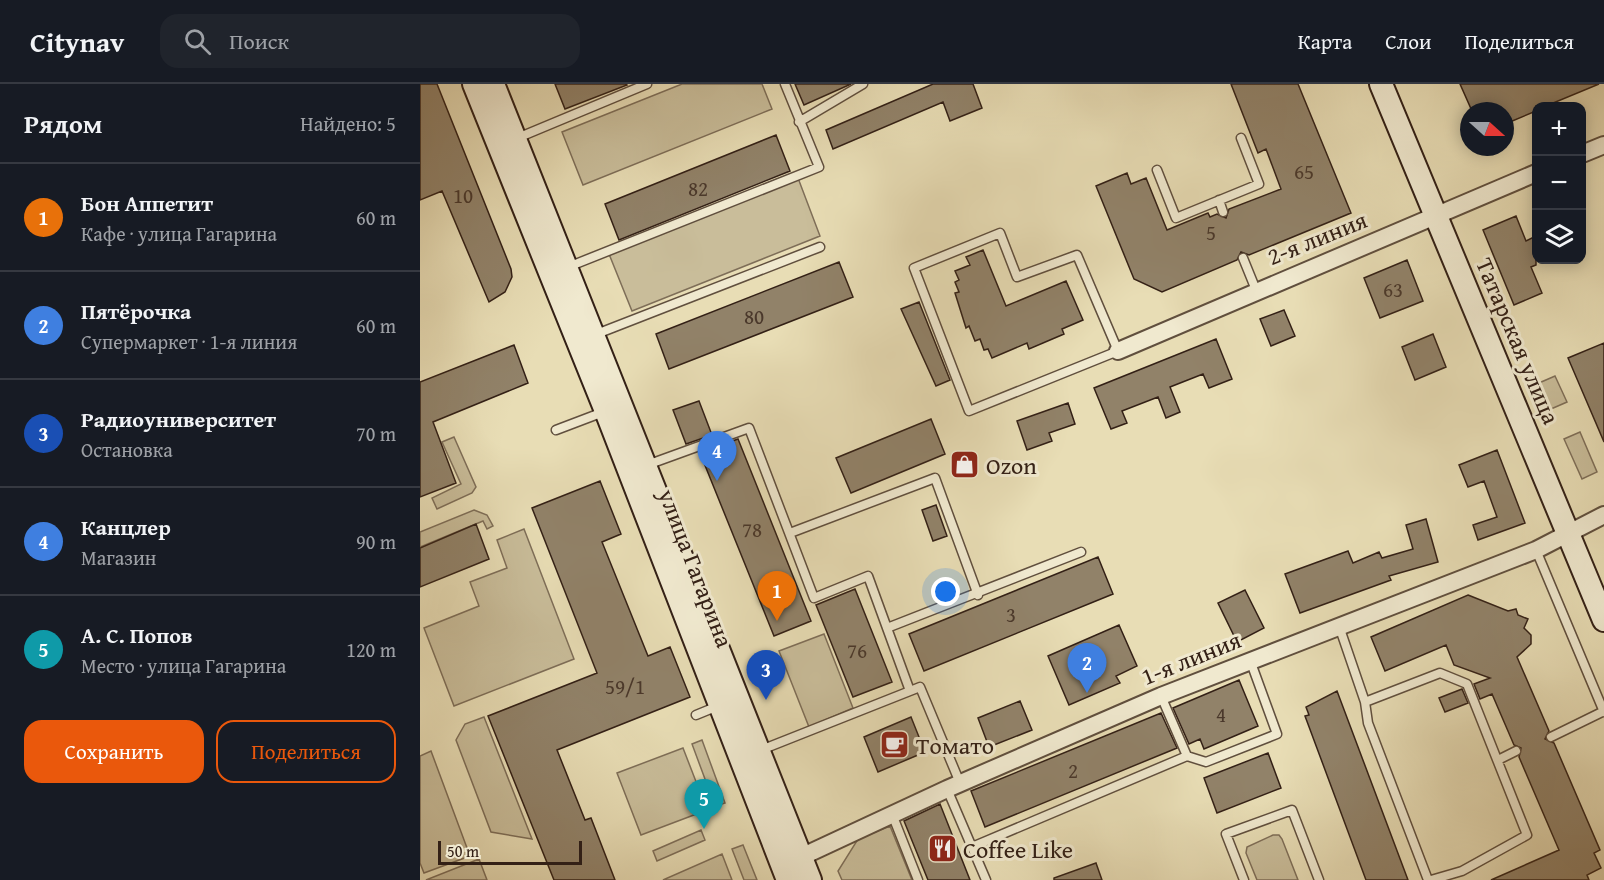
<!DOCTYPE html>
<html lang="ru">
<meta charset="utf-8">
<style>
body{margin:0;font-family:"Gentium Book Plus",serif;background:#20242c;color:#f1f3f6}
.controls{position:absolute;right:18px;top:18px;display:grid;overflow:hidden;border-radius:12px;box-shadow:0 3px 15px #0003}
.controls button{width:54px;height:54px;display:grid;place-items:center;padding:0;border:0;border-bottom:2px solid #363941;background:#171b24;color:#f1f3f6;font:30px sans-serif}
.compass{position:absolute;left:1040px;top:18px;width:54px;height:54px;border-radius:50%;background:#171b24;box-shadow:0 3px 15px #0003;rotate:111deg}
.scale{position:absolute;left:18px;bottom:15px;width:144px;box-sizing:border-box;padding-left:6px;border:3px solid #332016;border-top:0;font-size:16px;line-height:21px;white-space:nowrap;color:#332016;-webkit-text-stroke:4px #f0e9cf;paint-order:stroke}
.you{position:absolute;left:526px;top:508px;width:21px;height:21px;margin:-15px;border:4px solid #fff;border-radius:50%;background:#1a73e8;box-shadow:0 0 0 9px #1a73e833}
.badge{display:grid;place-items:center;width:39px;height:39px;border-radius:50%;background:#ea580c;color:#fff;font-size:20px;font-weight:700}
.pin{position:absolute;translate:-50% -50px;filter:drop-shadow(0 2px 3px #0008)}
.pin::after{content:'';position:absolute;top:32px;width:21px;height:18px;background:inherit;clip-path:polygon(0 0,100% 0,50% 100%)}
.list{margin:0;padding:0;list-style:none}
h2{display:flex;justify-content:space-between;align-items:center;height:78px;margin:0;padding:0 24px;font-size:26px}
h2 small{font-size:20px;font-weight:400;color:#9ea1a6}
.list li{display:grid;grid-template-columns:39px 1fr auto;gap:18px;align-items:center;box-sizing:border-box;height:108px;padding:0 24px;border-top:2px solid #363941}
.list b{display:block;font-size:22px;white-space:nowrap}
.list p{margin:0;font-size:20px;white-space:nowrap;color:#9ea1a6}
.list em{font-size:20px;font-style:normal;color:#9ea1a6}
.actions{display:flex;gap:12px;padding:18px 24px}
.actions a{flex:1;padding:14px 0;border:2px solid #ea580c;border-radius:18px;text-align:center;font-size:21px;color:#ea580c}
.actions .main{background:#ea580c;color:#fff}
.icon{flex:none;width:33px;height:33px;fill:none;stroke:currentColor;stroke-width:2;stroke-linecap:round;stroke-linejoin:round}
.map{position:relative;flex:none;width:1184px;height:796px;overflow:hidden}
header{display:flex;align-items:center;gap:36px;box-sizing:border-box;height:84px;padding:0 30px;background:#171b24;border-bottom:2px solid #363941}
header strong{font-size:28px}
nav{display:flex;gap:33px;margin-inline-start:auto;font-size:21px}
.search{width:420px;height:54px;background:#20242c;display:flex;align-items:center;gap:15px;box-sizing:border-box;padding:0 21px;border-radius:18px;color:#9ea1a6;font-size:22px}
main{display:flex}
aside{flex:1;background:#171b24}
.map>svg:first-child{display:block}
</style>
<header>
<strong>Citynav</strong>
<div class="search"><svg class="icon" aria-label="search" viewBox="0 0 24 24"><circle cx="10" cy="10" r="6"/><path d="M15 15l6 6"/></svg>Поиск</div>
<nav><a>Карта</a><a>Слои</a><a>Поделиться</a></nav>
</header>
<main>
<aside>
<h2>Рядом<small>Найдено: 5</small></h2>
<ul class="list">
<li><span class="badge" style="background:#e8710a">1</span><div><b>Бон Аппетит</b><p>Кафе · улица Гагарина</p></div><em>60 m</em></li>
<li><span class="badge" style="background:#3f7fe0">2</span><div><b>Пятёрочка</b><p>Супермаркет · 1-я линия</p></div><em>60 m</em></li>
<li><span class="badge" style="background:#1a4fb4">3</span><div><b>Радиоуниверситет</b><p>Остановка</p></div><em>70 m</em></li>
<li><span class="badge" style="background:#3f7fe0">4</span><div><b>Канцлер</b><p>Магазин</p></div><em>90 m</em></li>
<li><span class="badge" style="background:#0f9aa8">5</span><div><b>А. С. Попов</b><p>Место · улица Гагарина</p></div><em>120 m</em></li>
</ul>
<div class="actions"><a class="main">Сохранить</a><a>Поделиться</a></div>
</aside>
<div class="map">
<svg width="1184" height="796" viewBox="0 0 1184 796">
<rect width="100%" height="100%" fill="#e8ddb5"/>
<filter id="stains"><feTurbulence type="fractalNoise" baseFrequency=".00333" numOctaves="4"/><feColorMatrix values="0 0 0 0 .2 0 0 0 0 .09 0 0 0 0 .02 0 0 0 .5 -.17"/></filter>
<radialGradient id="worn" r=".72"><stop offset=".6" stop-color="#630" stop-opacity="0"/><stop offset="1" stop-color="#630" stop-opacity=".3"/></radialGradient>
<path fill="#c9bd9a" stroke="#7e6e58" stroke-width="1.5" d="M262 0H342L352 25 163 101 142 48Z
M378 94 400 152 212 227 189 170Z
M1135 292 1147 318 1131 325 1119 299Z
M1160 348 1177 388 1162 395 1144 355Z
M34 353 56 403 52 409 17 425 12 414 41 400 22 358Z
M54 426 67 431 73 442 67 445 63 437 0 463V448Z
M104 445 154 575 34 622 4 544 59 522 50 498 87 484 77 456Z
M404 550 433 624 389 643 359 567Z
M64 633 112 755 71 748 36 656 45 640Z
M282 656 305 719 295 722 272 660Z
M263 664 287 726 221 751 197 689Z
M11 667 50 772 4 789 0 779V672Z
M470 742 492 796H422L418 787 438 755Z
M281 746 285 756 237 777 233 767Z
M853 751H859L862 755 878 796H837L826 769 827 763Z
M323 761 337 796H324L312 765Z
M302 770 312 796H243Z
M59 775 67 796H6Z"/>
<path fill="#918269" stroke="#332016" stroke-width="1.5" d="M0 0H17L91 185 92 193 85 208 69 218 22 107 0 116Z
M135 0H206L207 1 145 25Z
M375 0H431L384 21Z
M513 0H553L562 24 530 37 523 18 413 65 406 46Z
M811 0H878L931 129 829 171 821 168 817 176 742 208 714 195 676 102 707 89 711 100 726 94 747 146 788 129 790 133 797 130 806 134 809 125 861 105 846 65 838 69Z
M1040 0H1179L1126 22H1116V27L1085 40V27H1052Z
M356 51 370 87 199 156 185 120Z
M1096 132 1106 157 1116 152V181L1111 183 1122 209 1094 221 1063 146Z
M563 166 586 222 646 197 663 236 642 245 644 250 609 265 607 259 572 274 568 265 564 266 560 255 555 257 549 242 546 244 535 209 539 208 535 198 539 196 535 187 550 181 546 173Z
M987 176 1003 217 960 234 944 194Z
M419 178 433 213 249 285 236 250Z
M499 218 530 296 516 302 481 225Z
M864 226 875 252 851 262 840 235Z
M1013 250 1026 283 995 296 982 263Z
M796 255 812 295 789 304 783 290 750 303 760 328 746 334 738 313 702 327 707 339 691 345 674 304Z
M1184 259V358L1148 274Z
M94 261 108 299 13 338 36 399 0 413V298Z
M279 317 292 351 266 360 253 326Z
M648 319 655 340 629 349 632 357 607 366 597 337Z
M511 335 525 370 431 409 416 374Z
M318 355 391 537 354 552 280 369Z
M1077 366 1105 439 1058 456 1053 441 1077 433 1064 397 1048 403 1039 381Z
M180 397 201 450 182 458 228 572 250 563 270 613 137 666 165 736 171 734 195 796H134L68 632 177 589 112 424Z
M516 421 527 452 513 457 502 426Z
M1006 435 1018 478 969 492 971 496 880 529 865 490 928 467 933 479 959 468 962 474 993 465 986 441Z
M56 440 69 475 0 503V464Z
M678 473 693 510 504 587 489 550Z
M435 505 472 598 433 613 396 521Z
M825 506 844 544 817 558 798 519Z
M1048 511 1088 527 1096 525 1098 531 1108 535 1104 544 1111 551V560L1097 573 1129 647 1125 655 1134 659 1180 766 1174 769 1181 784 1167 791 1169 796H1071L1139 766 1099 673 1101 664 1094 661 1072 610 1060 615 1054 600 1070 594 1034 581 1026 561 965 587 951 553Z
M699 541 717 582 696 592 700 599 649 621 628 572Z
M819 596 838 642 784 665 780 655 769 660 753 624Z
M1042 605 1048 619 1025 628 1019 614Z
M917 607 988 796H946L885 632 889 631 886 623Z
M600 617 612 646 569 663 558 634Z
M741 629 757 664 565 743 551 707Z
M491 633 505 668 458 688 444 653Z
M848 669 861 704 797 729 784 694Z
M520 720 550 796H508L484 737Z
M676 779 682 796H634V794Z"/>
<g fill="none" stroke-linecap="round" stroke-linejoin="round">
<defs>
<path id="lane" d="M379 38 443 0
M95 55 227 0
M737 86 756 134 839 100 821 54
M799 116 803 128
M580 149 597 193 657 171 698 267 549 327 494 184Z
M823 174 836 206
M148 183 399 83 365 0
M174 251 400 163
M136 346 186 327
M227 381 329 344 394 514 448 492 490 607 341 666
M370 449 515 394 558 511
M1116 466 1184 628
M919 542 945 618 948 639 1008 796
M467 544 661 468
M490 607 500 603 540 699
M741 612 767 672
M945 618 1020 589 1047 600 1107 751 1042 787 1011 796
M276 631 298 622
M1131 653 1184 627
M1078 676 1096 667
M527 705 566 796
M472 730 498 796
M552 763 767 672 786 678 857 650 830 576
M824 796 806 750 872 726 899 796"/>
<path id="street" d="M1162 70 1184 61
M698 267 1116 89
M381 773 527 705 741 612 1116 466 1184 431"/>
<path id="secondary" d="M54 0 186 327 368 796
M73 0 390 796
M961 0 1184 536"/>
</defs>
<use href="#lane" stroke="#604f3e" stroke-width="11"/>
<use href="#street" stroke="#604f3e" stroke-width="20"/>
<use href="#secondary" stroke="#332016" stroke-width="26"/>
<use href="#lane" stroke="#f0e9cf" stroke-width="8"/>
<use href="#street" stroke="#f0e9cf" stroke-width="16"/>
<use href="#secondary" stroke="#f0e9cf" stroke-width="22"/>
</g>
<defs>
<symbol id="shop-square" viewBox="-11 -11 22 22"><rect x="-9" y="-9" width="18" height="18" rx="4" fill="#8f2418" stroke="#f0e9cf"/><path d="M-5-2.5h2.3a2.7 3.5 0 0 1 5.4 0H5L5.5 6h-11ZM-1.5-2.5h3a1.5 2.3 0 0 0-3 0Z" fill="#fff"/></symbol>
<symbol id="cafe-square" viewBox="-11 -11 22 22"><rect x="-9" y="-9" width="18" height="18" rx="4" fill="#8f2418" stroke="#f0e9cf"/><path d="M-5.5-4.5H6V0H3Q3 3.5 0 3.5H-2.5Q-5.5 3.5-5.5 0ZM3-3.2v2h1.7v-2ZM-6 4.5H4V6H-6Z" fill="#fff"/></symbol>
<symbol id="restaurant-square" viewBox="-11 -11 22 22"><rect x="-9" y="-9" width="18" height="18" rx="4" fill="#8f2418" stroke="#f0e9cf"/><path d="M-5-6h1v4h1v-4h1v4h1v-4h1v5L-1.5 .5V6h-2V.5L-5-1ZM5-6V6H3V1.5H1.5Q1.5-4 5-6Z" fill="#fff"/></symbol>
</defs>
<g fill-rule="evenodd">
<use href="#shop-square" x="528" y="364" width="33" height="33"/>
<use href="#cafe-square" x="458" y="644" width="33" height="33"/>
<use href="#restaurant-square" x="506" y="748" width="33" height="33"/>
</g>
<g text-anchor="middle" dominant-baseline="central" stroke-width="6" stroke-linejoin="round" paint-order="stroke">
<g font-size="21" fill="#4a382b">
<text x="884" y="87">65</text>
<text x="278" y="104">82</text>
<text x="43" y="111">10</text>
<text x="791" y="148">5</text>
<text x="973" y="205">63</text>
<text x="334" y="232">80</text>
<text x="332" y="445">78</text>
<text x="591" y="530">3</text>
<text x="437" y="566">76</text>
<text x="205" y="602">59/1</text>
<text x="801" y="630">4</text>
<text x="653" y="686">2</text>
</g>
<g font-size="24" fill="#332016" stroke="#f0e9cf">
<text transform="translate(897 154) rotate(-22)">2-я линия</text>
<text transform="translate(1098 257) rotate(67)">Татарская улица</text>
<text transform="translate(276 484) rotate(69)">улица Гагарина</text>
<text transform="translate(771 574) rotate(-22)">1-я линия</text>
</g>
<g font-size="24" fill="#332016" stroke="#f0e9cf" text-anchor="start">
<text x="566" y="381">Ozon</text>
<text x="496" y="661">Томато</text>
<text x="543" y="765">Coffee Like</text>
</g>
</g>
<rect width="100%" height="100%" filter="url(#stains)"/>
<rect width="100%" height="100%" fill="url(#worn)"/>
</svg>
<div class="controls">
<button>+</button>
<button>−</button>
<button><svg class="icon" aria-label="layers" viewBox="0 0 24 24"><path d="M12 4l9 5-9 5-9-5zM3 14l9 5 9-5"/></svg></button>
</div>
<svg class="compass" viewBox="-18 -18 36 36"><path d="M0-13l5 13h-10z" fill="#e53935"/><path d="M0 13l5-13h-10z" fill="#9ea1a6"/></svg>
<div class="scale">50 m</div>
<div class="you"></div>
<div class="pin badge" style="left:357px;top:537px;background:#e8710a">1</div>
<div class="pin badge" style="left:667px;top:609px;background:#3f7fe0">2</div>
<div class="pin badge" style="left:346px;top:616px;background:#1a4fb4">3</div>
<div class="pin badge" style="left:297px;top:397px;background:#3f7fe0">4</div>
<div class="pin badge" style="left:284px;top:745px;background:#0f9aa8">5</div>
</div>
</main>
